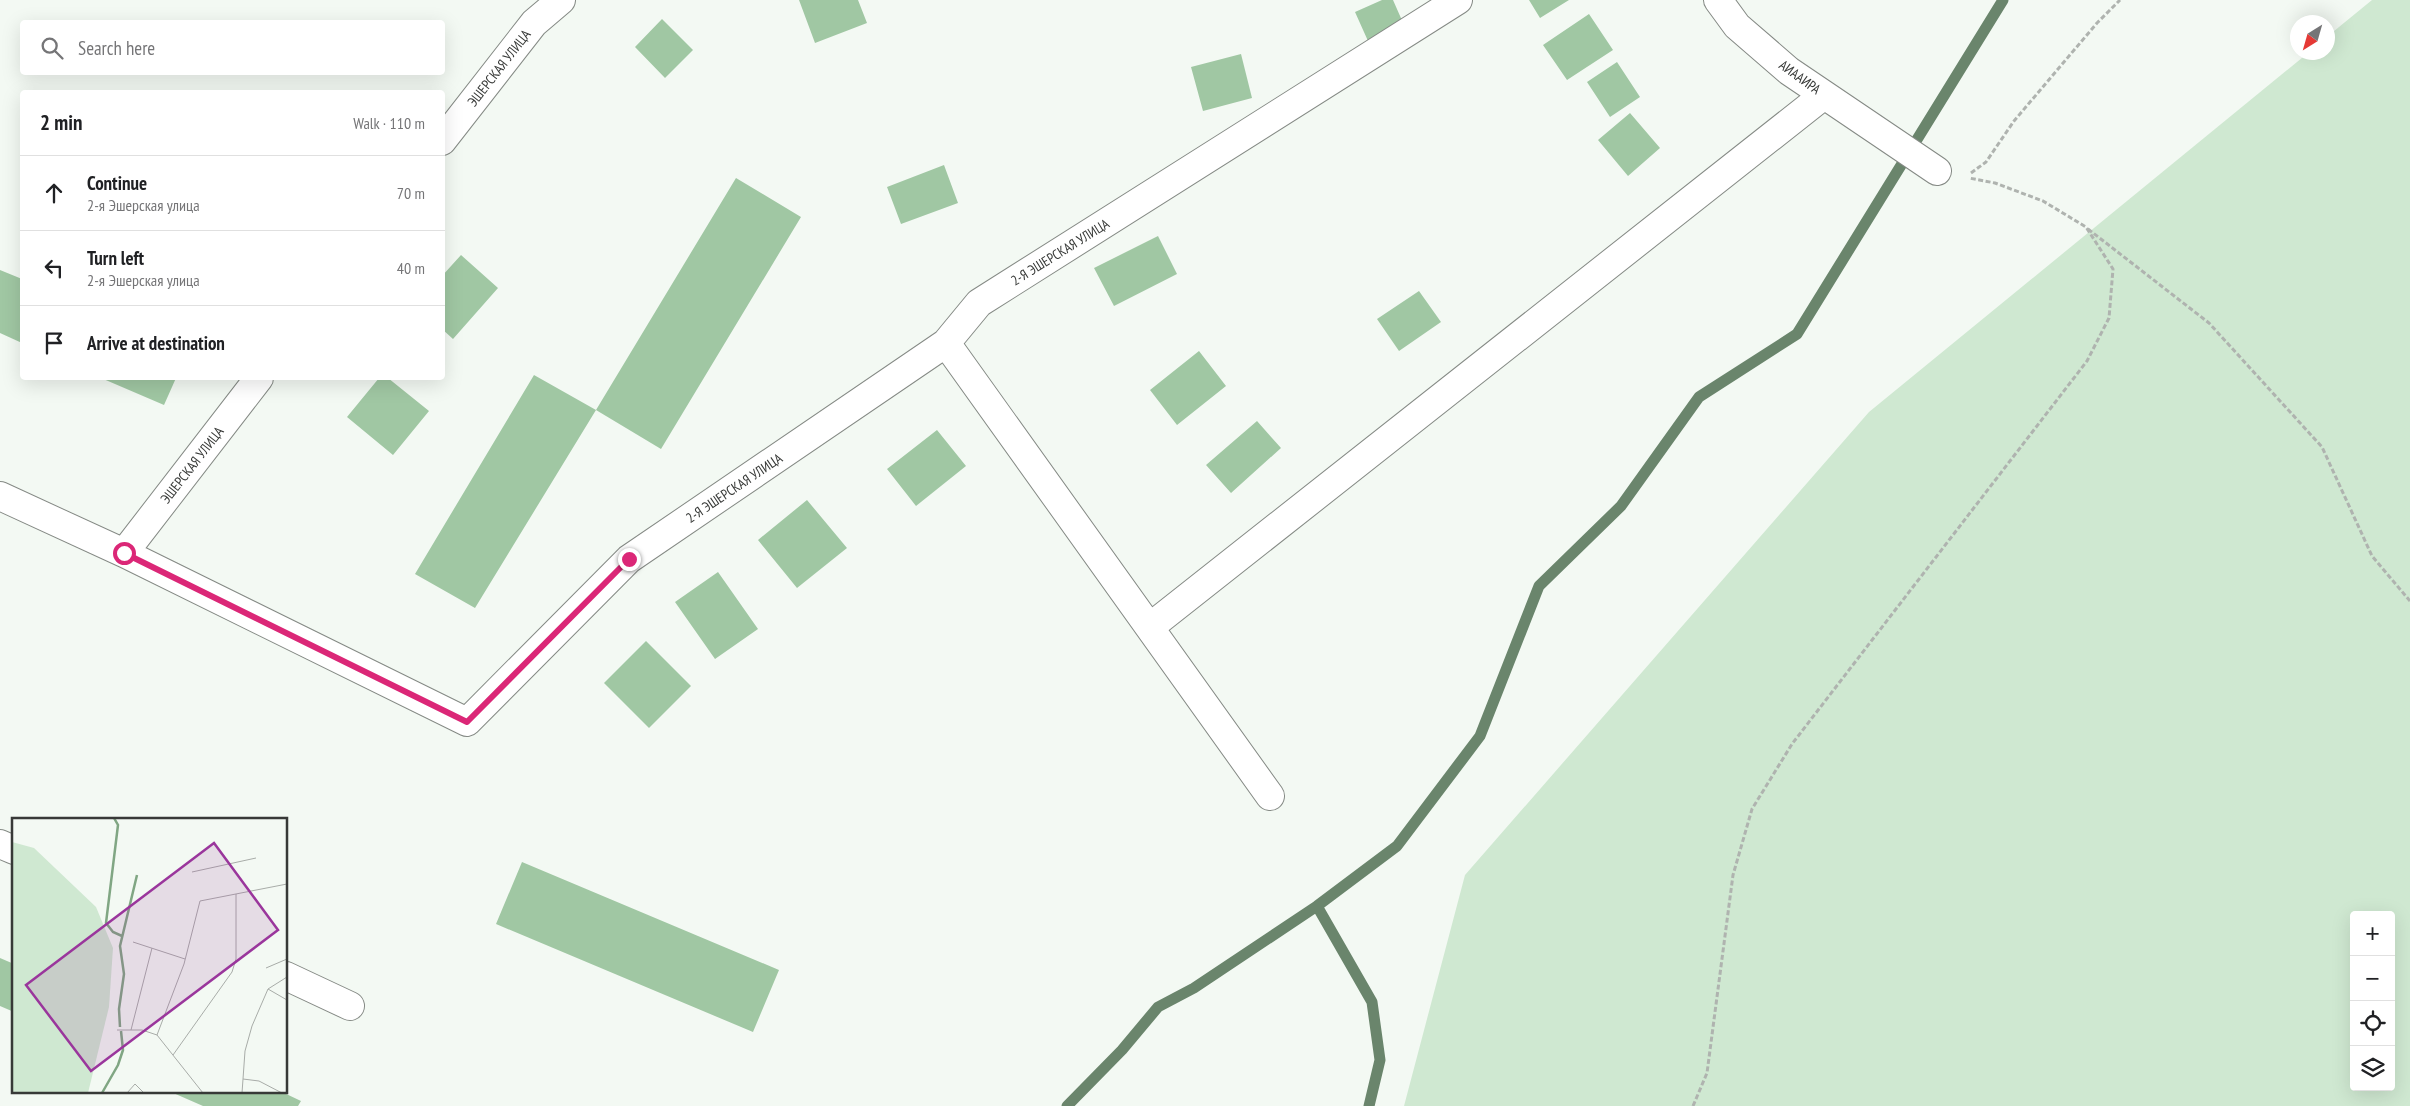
<!DOCTYPE html>
<meta charset="utf-8">
<style>
body{margin:0;font-family:"PT Sans Narrow",sans-serif;background:#f6f6f6;color:#202124}
.controls{position:absolute;right:15px;bottom:15px;display:grid;overflow:hidden;border-radius:5px;box-shadow:0 5px 20px #0002}
.controls button{width:45px;height:45px;display:grid;place-items:center;padding:0;border:0;border-bottom:1px solid #e0e0e0;background:#fff;color:#202124;font:25px sans-serif}
.compass{position:absolute;left:2290px;top:15px;width:45px;height:45px;border-radius:50%;background:#fff;box-shadow:0 5px 20px #0002;rotate:217deg}
.stop{position:absolute;width:15px;height:15px;margin:-11px;border:4px solid #db2777;border-radius:50%;background:#fff}
.stop.end{background:#db2777;border-color:#fff;box-shadow:0 1px 5px #0008}
.list{margin:0;padding:0;list-style:none}
h2{display:flex;justify-content:space-between;align-items:center;height:65px;margin:0;padding:0 20px;font-size:21px}
h2 small{font-size:16px;font-weight:400;color:#757577}
.list li{display:grid;grid-template-columns:32px 1fr auto;gap:15px;align-items:center;box-sizing:border-box;height:75px;padding:0 20px;border-top:1px solid #e0e0e0}
.list b{display:block;font-size:19px;white-space:nowrap}
.list p{margin:0;font-size:16px;white-space:nowrap;color:#757577}
.list em{font-size:16px;font-style:normal;color:#757577}
.icon{flex:none;width:28px;height:28px;fill:none;stroke:currentColor;stroke-width:2;stroke-linecap:round;stroke-linejoin:round}
.map{position:relative;flex:none;width:2410px;height:1106px;overflow:hidden}
.search{position:absolute;background:#fff;box-shadow:0 5px 20px #0002;left:20px;top:20px;width:425px;height:55px;display:flex;align-items:center;gap:12px;box-sizing:border-box;padding:0 18px;border-radius:5px;color:#757577;font-size:19px}
.panel{position:absolute;background:#fff;box-shadow:0 5px 20px #0002;left:20px;top:90px;width:425px;height:290px;border-radius:5px}
.map>svg:first-child{display:block}
</style>
<div class="map">
<svg width="2410" height="1106" viewBox="0 0 2410 1106">
<rect width="100%" height="100%" fill="#f3f9f3"/>
<path fill="#cfe8d1" fill-rule="evenodd" d="M2372 0H2410V1106H1404L1465 875 1869 412 2308 53 2328 52V36ZM2354 915H2391V1087H2354Z"/>
<g fill="none" stroke-linecap="round" stroke-linejoin="round">
<path stroke="#6a856c" stroke-width="11" d="M1317 906 1372 1002 1380 1060 1369 1106
M1067 1106 1122 1050 1158 1007 1194 988 1317 906 1397 846 1480 736 1539 586 1621 506 1699 397 1797 334 2003 0"/>
</g>
<path fill="#a0c7a3" d="M799 0H858L867 23 815 43Z
M1382 0H1393L1404 25 1368 41 1355 12Z
M1529 0H1569L1540 18Z
M1589 14 1613 50 1567 80 1543 45Z
M662 19 693 50 665 78 635 47Z
M1241 54 1252 98 1203 111 1191 67Z
M1617 62 1640 97 1610 117 1587 82Z
M1630 113 1660 148 1628 176 1598 140Z
M944 165 958 203 901 224 887 187Z
M736 178 801 217 661 449 596 410Z
M1158 236 1177 274 1114 306 1094 268Z
M461 255 498 288 453 339 442 329V276Z
M0 270 22 279V343L0 333Z
M1419 291 1441 322 1399 351 1377 319Z
M1199 351 1226 386 1177 425 1150 390Z
M534 375 596 410 475 608 415 574Z
M101 378H176L164 405Z
M379 378H388L429 411 393 455 347 417Z
M1257 421 1281 448 1231 493 1206 465Z
M937 430 966 466 916 506 887 469Z
M807 500 847 548 797 588 758 540Z
M718 572 758 629 715 659 675 602Z
M646 641 691 686 649 728 604 683Z
M522 862 779 970 753 1032 496 924Z
M0 958 14 964V1012L0 1006Z
M171 1092H282L301 1101 298 1106H203Z"/>
<g fill="none" stroke-linecap="round" stroke-linejoin="round">
<defs>
<path id="minor" d="M1718 0 1737 26 1789 71 1937 171
M442 141 534 23 561 0
M946 343 1270 796
M0 496 124 553 467 722 629 559 946 343 979 303 1458 0
M124 553 259 378
M1150 627 1824 95
M0 844 14 850
M286 976 350 1006"/>
</defs>
<use href="#minor" stroke="#858a85" stroke-width="30"/>
<path stroke="#afb3af" stroke-width="3" stroke-dasharray="5 2.5" stroke-linecap="butt" d="M1971 173 1986 162 2014 121 2097 23 2120 0
M2088 229 2209 323 2322 447 2372 556 2410 601
M1693 1106 1707 1073 1733 875 1752 809 1792 744 2087 361 2109 318 2113 269 2086 227 2043 201 1995 183 1969 178"/>
<use href="#minor" stroke="#fff" stroke-width="28"/>
</g>
<g fill="none" stroke-linecap="round" stroke-linejoin="round">
<path stroke="#db2777" stroke-width="6" d="M124 553 467 722 629 559"/>
</g>
<g text-anchor="middle" dominant-baseline="central" stroke-width="4.5" stroke-linejoin="round" paint-order="stroke">
<g font-size="14" fill="#373937" stroke="#fff">
<text transform="translate(499 68) rotate(-52)">ЭШЕРСКАЯ УЛИЦА</text>
<text transform="translate(1800 77) rotate(36)">АИААИРА</text>
<text transform="translate(1060 252) rotate(-32)">2-Я ЭШЕРСКАЯ УЛИЦА</text>
<text transform="translate(192 465) rotate(-52)">ЭШЕРСКАЯ УЛИЦА</text>
<text transform="translate(734 488) rotate(-34)">2-Я ЭШЕРСКАЯ УЛИЦА</text>
</g>
</g>
<g transform="translate(12 818)">
<rect width="275" height="275" fill="#f3f9f3"/>
<path d="M0 24 22 30 84 89 101 130 97 189 76 275H0Z" fill="#cfe8d1"/>
<path fill="none" stroke="#80a683" stroke-width="2.5" d="M102 0 106 7 94 105 101 114 110 118M108 209 107 191 112 156 108 128 125 57M90 275 106 247 111 232 109 213"/>
<path fill="none" stroke="#a8aca8" stroke-width="1" d="M180 54 244 40M121 124 173 141M254 150 275 141M256 171 275 182M105 212H130L145 217 191 275M119 212 140 130M145 217 172 146 188 83 275 66M161 237 220 154 224 141V76M231 261 247 263 270 275M115 275 123 266 132 275M230 275 233 233 240 208 256 171 275 159"/>
<path fill="#9a369c" fill-opacity="0.15" stroke="#9a369c" stroke-width="2.5" d="M202 25 266 112 79 253 14 167Z"/>
<rect width="275" height="275" fill="none" stroke="#373937" stroke-width="2.5"/>
</g>
</svg>
<div class="controls">
<button>+</button>
<button>−</button>
<button><svg class="icon" aria-label="locate" viewBox="0 0 24 24"><circle cx="12" cy="12" r="6"/><path d="M12 2v4M12 18v4M2 12h4M18 12h4"/></svg></button>
<button><svg class="icon" aria-label="layers" viewBox="0 0 24 24"><path d="M12 4l9 5-9 5-9-5zM3 14l9 5 9-5"/></svg></button>
</div>
<svg class="compass" viewBox="-18 -18 36 36"><path d="M0-13l5 13h-10z" fill="#e53935"/><path d="M0 13l5-13h-10z" fill="#757577"/></svg>
<div class="stop" style="left:124px;top:553px"></div>
<div class="stop end" style="left:629px;top:559px"></div>
<div class="search"><svg class="icon" aria-label="search" viewBox="0 0 24 24"><circle cx="10" cy="10" r="6"/><path d="M15 15l6 6"/></svg>Search here</div>
<section class="panel">
<h2>2 min<small>Walk · 110 m</small></h2>
<ul class="list">
<li><svg class="icon" aria-label="ahead" viewBox="0 0 24 24"><path d="M12 20V5M6 11l6-6 6 6"/></svg><div><b>Continue</b><p>2-я Эшерская улица</p></div><em>70 m</em></li>
<li><svg class="icon" aria-label="left" viewBox="0 0 24 24"><path d="M17 20v-9H6M10 6l-5 5 5 5"/></svg><div><b>Turn left</b><p>2-я Эшерская улица</p></div><em>40 m</em></li>
<li><svg class="icon" aria-label="arrive" viewBox="0 0 24 24"><path d="M6 21V4h12l-3 4 3 4H6"/></svg><div><b>Arrive at destination</b></div></li>
</ul>
</section>
</div>
